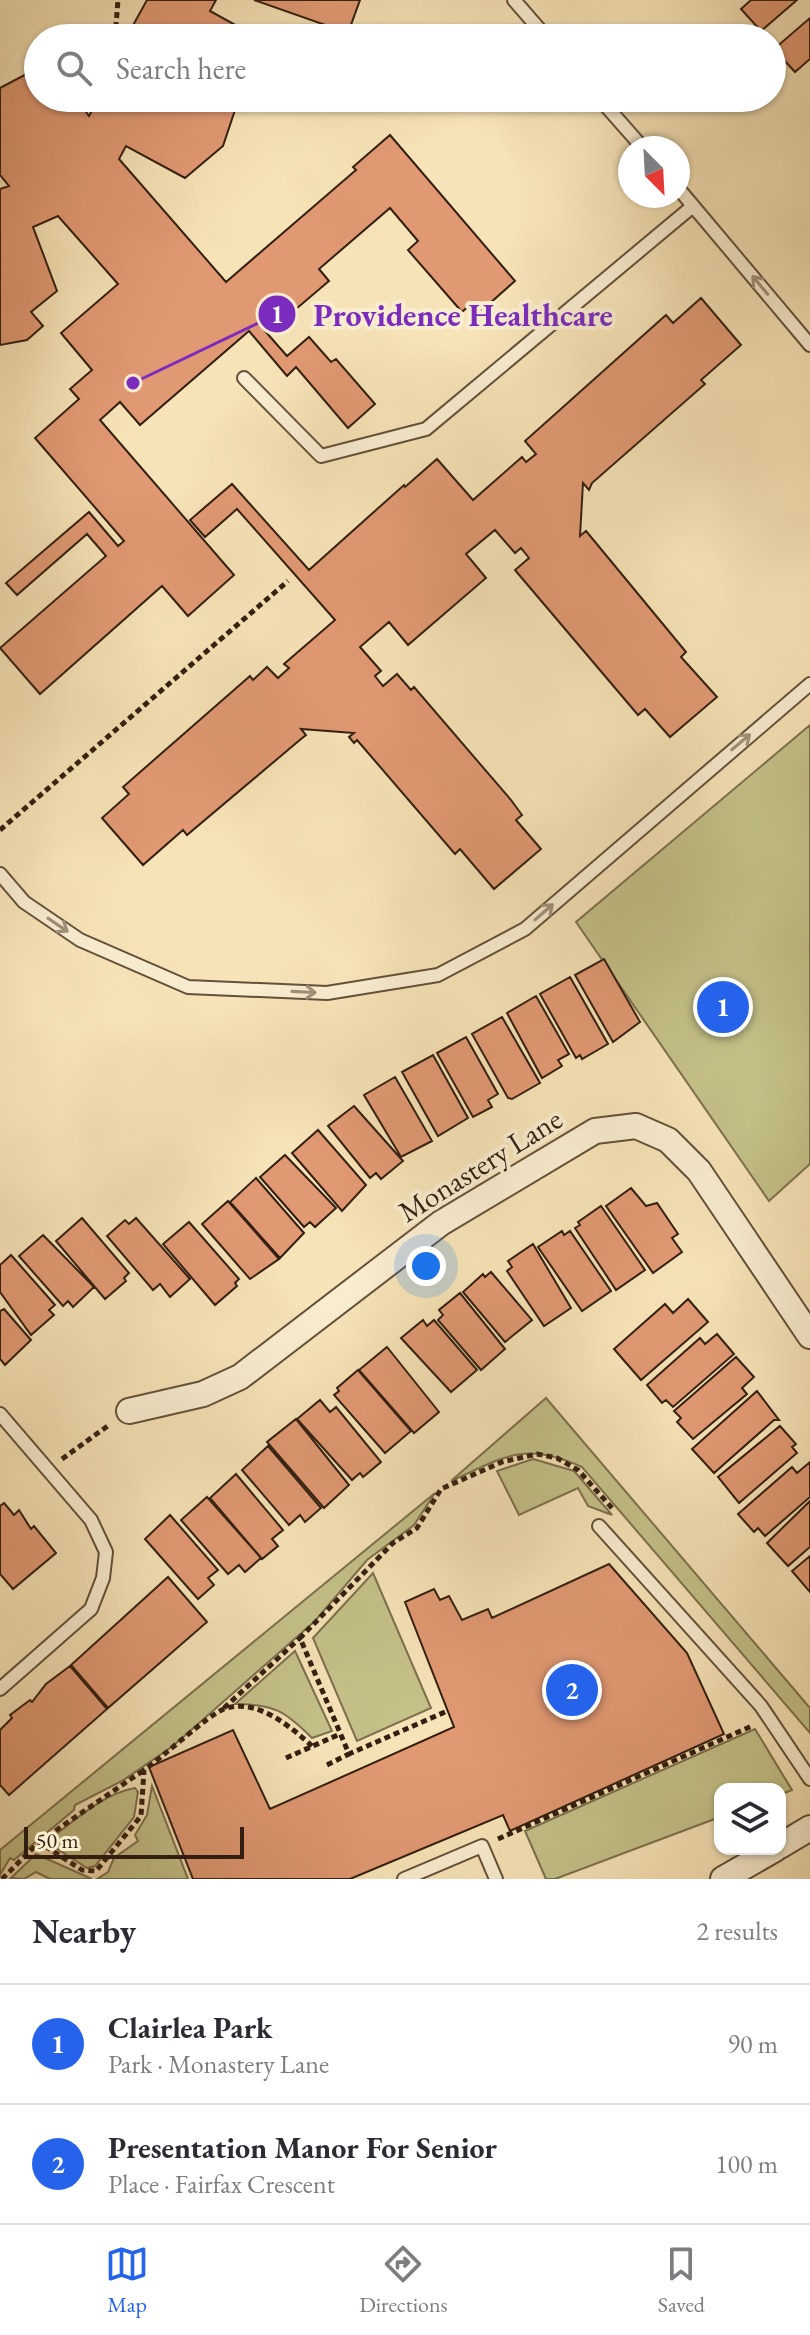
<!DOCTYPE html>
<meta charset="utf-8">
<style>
body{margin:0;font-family:"EB Garamond",serif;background:#f7f7f7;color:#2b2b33}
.controls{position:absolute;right:24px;bottom:24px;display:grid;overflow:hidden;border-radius:16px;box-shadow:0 2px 6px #0004}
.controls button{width:72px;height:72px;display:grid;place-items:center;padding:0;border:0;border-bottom:2px solid #e1e1e2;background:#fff;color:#2b2b33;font:40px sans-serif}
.compass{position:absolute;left:618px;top:136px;width:72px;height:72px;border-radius:50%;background:#fff;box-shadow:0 2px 6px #0004;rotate:156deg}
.scale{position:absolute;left:24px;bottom:20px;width:220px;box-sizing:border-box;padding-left:8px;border:4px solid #331f11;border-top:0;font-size:22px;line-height:28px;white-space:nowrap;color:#331f11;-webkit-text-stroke:6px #f9edd0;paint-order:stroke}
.you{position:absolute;left:426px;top:1266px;width:28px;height:28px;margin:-20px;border:6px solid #fff;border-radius:50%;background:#1a73e8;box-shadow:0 0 0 12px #1a73e833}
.badge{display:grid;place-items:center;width:52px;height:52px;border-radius:50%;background:#2563eb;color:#fff;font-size:26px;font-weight:700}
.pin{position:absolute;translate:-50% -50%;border:4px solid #fff;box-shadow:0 2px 8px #0006}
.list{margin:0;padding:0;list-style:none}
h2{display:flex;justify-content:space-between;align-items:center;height:104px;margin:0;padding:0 32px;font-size:34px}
h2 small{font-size:26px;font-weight:400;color:#7c7c81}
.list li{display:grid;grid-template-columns:52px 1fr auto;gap:24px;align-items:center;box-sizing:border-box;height:120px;padding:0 32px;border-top:2px solid #e1e1e2}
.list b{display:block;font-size:30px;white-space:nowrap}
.list p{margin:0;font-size:26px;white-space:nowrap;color:#7c7c81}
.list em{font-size:26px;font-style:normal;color:#7c7c81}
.icon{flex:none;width:44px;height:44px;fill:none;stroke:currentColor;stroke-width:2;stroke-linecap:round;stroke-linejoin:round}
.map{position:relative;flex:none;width:810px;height:1879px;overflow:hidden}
.search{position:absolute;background:#fff;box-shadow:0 2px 6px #0004;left:24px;right:24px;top:24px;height:88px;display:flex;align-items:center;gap:20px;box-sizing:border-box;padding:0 28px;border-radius:44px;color:#7c7c81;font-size:30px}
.sheet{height:344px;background:#fff}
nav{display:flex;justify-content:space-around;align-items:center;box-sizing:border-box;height:112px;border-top:2px solid #e1e1e2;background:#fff;font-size:22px;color:#7c7c81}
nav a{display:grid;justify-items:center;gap:4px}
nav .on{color:#2563eb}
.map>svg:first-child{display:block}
</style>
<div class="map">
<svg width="810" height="1879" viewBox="0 0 810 1879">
<rect width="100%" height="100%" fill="#f6e3b7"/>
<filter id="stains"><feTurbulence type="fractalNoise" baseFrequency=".0025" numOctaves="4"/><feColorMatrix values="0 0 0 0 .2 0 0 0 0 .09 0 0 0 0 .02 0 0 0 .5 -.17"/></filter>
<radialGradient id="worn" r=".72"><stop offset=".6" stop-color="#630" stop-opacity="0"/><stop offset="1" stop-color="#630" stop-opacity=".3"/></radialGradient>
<path fill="#c4c189" stroke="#7c704d" stroke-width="2" d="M810 725V1164L769 1201 576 922Z
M546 1398 810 1708V1733L582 1467C525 1441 506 1456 451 1481Z
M533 1459 574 1471 612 1515 588 1506 578 1488 519 1515 497 1471Z
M435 1493 414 1525 367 1560 315 1621 173 1746 122 1781 75 1805 74 1810 14 1860 10 1858 0 1875V1850Z
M373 1573 431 1708 357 1741 313 1638Z
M295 1651 332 1731 312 1738C285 1711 274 1704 235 1704Z
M755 1729 792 1790 780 1795V1789H720V1817L555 1879H546L525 1831Z
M152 1786 188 1879H97L108 1872 114 1858 138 1841 135 1835 147 1815Z
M135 1788 138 1792 134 1817 95 1866 87 1868 51 1845 48 1841C72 1822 104 1793 135 1788Z
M36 1854 92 1879H50L36 1872 24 1879 11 1878Z"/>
<path fill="#e19973" stroke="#331f11" stroke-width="2" d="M147 0H216L210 11 259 38H126Z
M254 0H360L348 33Z
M751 0H797L761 31 741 9Z
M810 18V59L795 72 774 49Z
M38 68V98H76L89 116 99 98H239L223 146 185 178 126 146 119 159 226 282 356 170 353 167 390 135 515 281 480 312 472 303 462 312 408 250 418 241 390 208 319 269 329 281 269 332 258 323 287 356 309 337 331 362 336 359 375 404 348 428 296 367 287 376 249 331 140 425 120 402 100 420 234 575 188 616 162 586 40 694 0 648 106 556 87 534 17 595 6 583 89 512 118 546 124 541 35 438 79 399 70 389 92 370 61 333 118 284 58 216 33 227 57 291 31 312 43 326 27 340 0 345V189L9 186 0 175V88Z
M701 298 741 345 701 380 705 384 592 483 589 490 583 483 580 536 586 531 591 537 686 652 681 657 717 697 670 737 645 709 638 715 515 570 529 558 521 548 515 553 495 530 466 554 486 578 408 645 389 622 360 647 381 671 375 676 383 686 397 674 411 690 414 687 511 800 522 815 516 820 541 849 494 889 460 849 455 854 357 740 354 743 349 737 354 733 301 729 306 735 301 739 187 835 183 830 143 865 102 818 129 794 123 787 250 676 253 680 267 667 278 678 289 668 284 664 335 620 237 509 205 537 190 520 232 484 309 570 404 485 405 487 437 459 473 500 522 457 526 462 536 454 525 441 666 315 673 323Z
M604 959 640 1022 613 1042 575 975Z
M570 977 608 1044 582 1059 580 1055 576 1058 540 994Z
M536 996 569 1054 558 1060 562 1066 542 1078 507 1013Z
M502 1017 540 1083 512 1099 508 1098 472 1034Z
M466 1037 498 1094 488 1100 492 1107 473 1117 437 1053Z
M433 1055 468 1118 438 1136 402 1072Z
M395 1077 432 1141 401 1157 364 1095Z
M354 1106 403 1161 381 1179 376 1173 370 1178 328 1126Z
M318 1130 366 1185 342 1211 292 1153Z
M285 1155 336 1208 315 1227 310 1222 304 1227 260 1177Z
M256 1178 304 1233 280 1258 230 1202Z
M631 1188 646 1206 657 1203 678 1234 672 1238 682 1252 653 1273 606 1206Z
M228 1201 279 1259 250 1279 202 1224Z
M601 1206 645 1270 616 1290 575 1228 580 1225 578 1222Z
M82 1218 129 1273 124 1278 126 1281 105 1299 56 1241Z
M136 1218 190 1279 170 1297 160 1284 153 1290 107 1236 125 1220 129 1224Z
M189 1222 239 1279 235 1283 237 1286 215 1305 163 1244Z
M562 1231 564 1235 570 1231 611 1291 582 1311 538 1247Z
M43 1235 94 1287 73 1307 68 1301 63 1306 19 1256Z
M533 1244 571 1308 544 1326 507 1271 512 1267 508 1261Z
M11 1255 55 1305 49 1310 54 1315 31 1335 0 1292V1265Z
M491 1272 532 1320 505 1342 463 1292 483 1274 485 1277Z
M460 1293 505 1349 481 1370 438 1320 443 1315 439 1310Z
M688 1299 708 1322 641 1380 614 1349 665 1304 673 1313Z
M4 1309 31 1340 5 1365 0 1359V1311Z
M423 1320 427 1326 434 1320 477 1370 451 1392 401 1338Z
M717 1334 734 1354 673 1407 666 1400 662 1403 647 1385 700 1338 705 1344Z
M387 1347 439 1412 414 1433 359 1370Z
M736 1357 754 1377 742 1388 747 1394 693 1439 677 1422 681 1418 674 1411Z
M358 1370 411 1431 385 1453 334 1395 339 1391 337 1388Z
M757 1391 779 1420H774L714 1473 692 1449Z
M320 1400 330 1412 336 1407 381 1462 363 1477 360 1473 352 1480 297 1419Z
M296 1419 349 1485 324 1508 267 1442Z
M780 1426 796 1444 792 1447 797 1453 739 1503 718 1477Z
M268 1446 321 1508 305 1522 300 1515 289 1525 242 1470Z
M810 1462V1497L765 1536 758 1528 754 1532 738 1514 792 1467 797 1473Z
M236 1474 283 1530 272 1539 278 1546 262 1559 210 1498Z
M207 1497 261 1558 245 1572 239 1565 228 1574 181 1520Z
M810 1501V1547L788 1566 767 1543Z
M4 1503 14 1515 19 1510 31 1529 34 1526 56 1553 13 1589 0 1574V1506Z
M170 1515 218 1570 208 1578 214 1585 198 1599 145 1539Z
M810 1556V1592L792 1571Z
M609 1564 687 1653 724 1734 510 1831 503 1815 350 1879H193L149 1767 233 1730 270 1809 454 1727 405 1602 434 1589 440 1600 449 1596 462 1620 488 1609 492 1618Z
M168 1577 207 1622 108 1708 71 1665Z
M70 1666 107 1709 9 1795 0 1785V1730L12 1718 10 1715 30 1700 32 1702 46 1684Z"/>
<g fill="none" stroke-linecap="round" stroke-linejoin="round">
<defs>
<path id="service" d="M514 0 547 38
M599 98 643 148
M678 188 810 345
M244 378 321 456 426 429 693 206
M0 874 24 902 80 940 188 987 327 993 438 975 525 929 810 684
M0 1414 91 1520 106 1552 103 1578 91 1609 0 1689
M599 1526 761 1706 810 1779
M404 1879 482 1846 496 1879"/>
<path id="minor" d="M129 1411 203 1394 240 1377 441 1223 595 1131 636 1126 668 1140 699 1171 810 1336
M780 1846 810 1828
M723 1879 775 1849"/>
</defs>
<use href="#service" stroke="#64503a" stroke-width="16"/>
<use href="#minor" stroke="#64503a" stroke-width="28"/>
<path stroke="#331f11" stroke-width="5" stroke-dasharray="6 4" stroke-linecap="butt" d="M115 38 118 0
M89 103 91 98
M0 830 288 581
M62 1459 109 1425
M224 1708 300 1638
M445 1712 349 1754 300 1638 393 1543 417 1528 441 1489 502 1462 537 1454 557 1458 578 1470 612 1508
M286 1758 340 1734
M327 1765 349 1754
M498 1839 752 1726
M39 1842 144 1770
M2 1879 39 1842 82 1870 96 1871 141 1816 144 1770C163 1757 208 1715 224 1709 256 1697 291 1727 312 1746"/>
<use href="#service" stroke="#f9edd0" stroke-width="12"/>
<use href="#minor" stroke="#f9edd0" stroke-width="24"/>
</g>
<defs><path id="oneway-shaft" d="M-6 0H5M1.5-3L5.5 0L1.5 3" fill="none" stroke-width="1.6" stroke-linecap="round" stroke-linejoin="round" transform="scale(2)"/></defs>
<g stroke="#a0907a">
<use href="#oneway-shaft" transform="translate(760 285) rotate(-130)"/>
<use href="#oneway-shaft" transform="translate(741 742) rotate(-40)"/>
<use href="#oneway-shaft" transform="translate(544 912) rotate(-41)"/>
<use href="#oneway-shaft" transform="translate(58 925) rotate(34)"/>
<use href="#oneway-shaft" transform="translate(304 992) rotate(3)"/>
</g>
<g text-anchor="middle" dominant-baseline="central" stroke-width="8" stroke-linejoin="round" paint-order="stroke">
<g font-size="30" fill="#331f11" stroke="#f9edd0">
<text transform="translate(480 1165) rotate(-32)">Monastery Lane</text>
</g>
</g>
<path fill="none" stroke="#7b2cbf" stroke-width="3" d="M133 383L277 314"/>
<g fill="#7b2cbf" stroke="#f9edd0" stroke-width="3">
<circle cx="133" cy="383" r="8"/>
<circle cx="277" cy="314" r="20"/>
</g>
<g font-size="24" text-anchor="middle" font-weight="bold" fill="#fff">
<text x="277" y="323">1</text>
</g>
<g font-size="32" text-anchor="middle" font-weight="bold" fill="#7b2cbf" stroke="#f9edd0" stroke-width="8" stroke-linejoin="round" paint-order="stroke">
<text x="463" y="326">Providence Healthcare</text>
</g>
<rect width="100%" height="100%" filter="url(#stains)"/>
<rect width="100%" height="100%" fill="url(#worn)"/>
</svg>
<div class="controls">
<button><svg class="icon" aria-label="layers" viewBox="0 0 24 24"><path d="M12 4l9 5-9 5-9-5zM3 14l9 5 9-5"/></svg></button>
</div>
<svg class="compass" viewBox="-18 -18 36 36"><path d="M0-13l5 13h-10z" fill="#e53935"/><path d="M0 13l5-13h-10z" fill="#7c7c81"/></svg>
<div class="scale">50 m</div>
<div class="you"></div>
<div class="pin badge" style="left:723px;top:1007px">1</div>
<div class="pin badge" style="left:572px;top:1690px">2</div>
<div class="search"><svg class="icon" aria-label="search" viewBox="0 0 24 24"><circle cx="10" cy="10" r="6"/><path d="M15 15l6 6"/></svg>Search here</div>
</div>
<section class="sheet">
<h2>Nearby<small>2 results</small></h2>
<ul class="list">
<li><span class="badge">1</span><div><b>Clairlea Park</b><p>Park · Monastery Lane</p></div><em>90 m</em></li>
<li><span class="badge">2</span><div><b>Presentation Manor For Senior</b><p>Place · Fairfax Crescent</p></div><em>100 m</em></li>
</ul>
</section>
<nav>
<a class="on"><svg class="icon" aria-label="map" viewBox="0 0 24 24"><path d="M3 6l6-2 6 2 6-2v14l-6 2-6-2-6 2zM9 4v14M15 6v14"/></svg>Map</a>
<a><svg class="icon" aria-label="directions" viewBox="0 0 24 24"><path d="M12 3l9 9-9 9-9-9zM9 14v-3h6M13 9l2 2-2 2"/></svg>Directions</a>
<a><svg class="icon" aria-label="saved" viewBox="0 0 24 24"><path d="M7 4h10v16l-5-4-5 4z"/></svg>Saved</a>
</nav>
